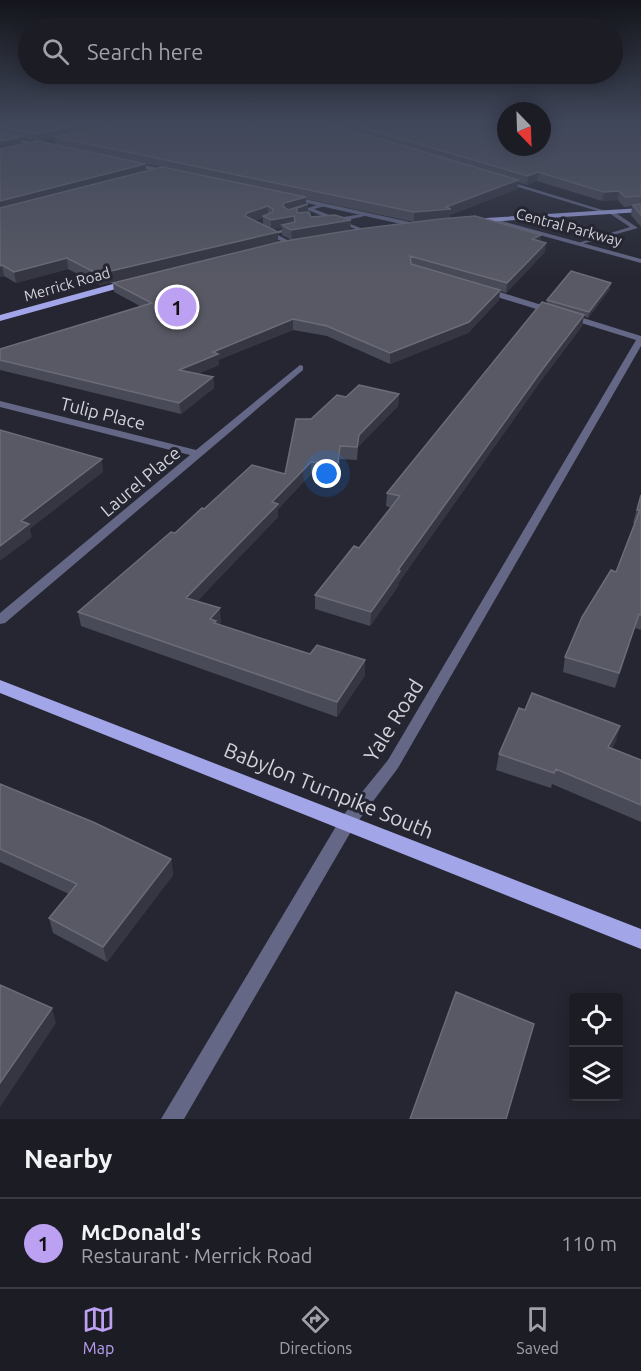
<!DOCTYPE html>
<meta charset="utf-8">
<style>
body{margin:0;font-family:Ubuntu,sans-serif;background:#292932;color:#f1f3f6}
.controls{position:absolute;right:18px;bottom:18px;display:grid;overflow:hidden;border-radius:6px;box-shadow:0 3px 15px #0003}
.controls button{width:54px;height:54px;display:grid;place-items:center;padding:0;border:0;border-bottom:2px solid #3a3a42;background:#1c1c25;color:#f1f3f6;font:30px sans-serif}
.compass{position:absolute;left:497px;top:102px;width:54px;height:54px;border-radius:50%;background:#1c1c25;box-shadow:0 3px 15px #0003;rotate:157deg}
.you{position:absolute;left:327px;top:474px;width:21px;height:21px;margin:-15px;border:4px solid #fff;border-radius:50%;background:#1a73e8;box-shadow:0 0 0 9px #1a73e833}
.badge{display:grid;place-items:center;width:39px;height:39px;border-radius:50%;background:#bca0f2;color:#111;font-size:20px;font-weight:700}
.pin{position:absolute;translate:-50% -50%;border:3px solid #fff;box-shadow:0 2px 6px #0006}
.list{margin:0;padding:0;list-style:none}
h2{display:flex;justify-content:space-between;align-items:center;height:78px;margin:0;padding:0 24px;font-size:26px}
h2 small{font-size:20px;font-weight:400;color:#a0a1a7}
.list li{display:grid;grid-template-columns:39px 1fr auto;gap:18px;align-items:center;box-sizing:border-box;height:90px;padding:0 24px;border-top:2px solid #3a3a42}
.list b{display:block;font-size:22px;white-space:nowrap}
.list p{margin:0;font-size:20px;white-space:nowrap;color:#a0a1a7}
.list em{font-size:20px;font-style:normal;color:#a0a1a7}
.icon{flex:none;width:33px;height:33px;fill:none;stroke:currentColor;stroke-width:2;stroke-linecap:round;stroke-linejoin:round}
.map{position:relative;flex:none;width:641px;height:1119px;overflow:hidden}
.search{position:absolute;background:#1c1c25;box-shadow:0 3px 15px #0003;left:18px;right:18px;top:18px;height:66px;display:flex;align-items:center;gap:15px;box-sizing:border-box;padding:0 21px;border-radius:33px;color:#a0a1a7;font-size:22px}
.sheet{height:168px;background:#1c1c25}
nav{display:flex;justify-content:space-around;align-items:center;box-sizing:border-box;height:84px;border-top:2px solid #3a3a42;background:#1c1c25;font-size:16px;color:#a0a1a7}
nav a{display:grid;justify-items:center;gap:3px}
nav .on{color:#bca0f2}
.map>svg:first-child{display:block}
</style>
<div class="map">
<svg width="641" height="1119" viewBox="0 0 641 1119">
<rect width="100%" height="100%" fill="#252631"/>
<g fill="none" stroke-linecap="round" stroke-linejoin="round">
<path fill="#646786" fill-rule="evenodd" d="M323 203 325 206 314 209 337 218 369 213V215L343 221 368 231 363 232 305 209Z
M609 211H613L638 228 578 245V243L630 227 609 213Z
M291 227 293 228V230L276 234 293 243V245H289L267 234Z"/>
<path fill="#646786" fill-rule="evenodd" d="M0 136 42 144 45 146 42 148 0 138Z
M130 162 169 170 172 172 169 174 128 165Z
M501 180H505L609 212 604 213 501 182Z
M291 196 419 224 422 226 419 228 289 199Z
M491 218 641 259V263L489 221V219Z
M481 288H487L641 336V346L398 768 353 828 184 1119H161L341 818 388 760 636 340 481 292Z
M300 365 303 366V370L5 623 0 624V613L190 455 0 407V401L196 450Z"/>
<path fill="#a2a5e7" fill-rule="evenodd" d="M641 208V212L470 223 466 221 470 219Z
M131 279 136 282 134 284 0 321V315Z
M0 680 641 929V949L0 693Z"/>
</g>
<path fill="#494a57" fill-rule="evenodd" d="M0 121H641V227L631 215 632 206 624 207 618 200 602 201 537 181 527 185 518 182 517 189 450 215V218L414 222 306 199V204L308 212 311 217 351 220 350 230 292 240 282 235V228L273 229 278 232V242L100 285 68 269 16 283 4 276 0 277ZM20 138 37 141 21 144ZM55 138 56 145 40 142ZM145 164 160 167 146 171ZM263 218V225L254 220Z
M540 241 545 252 506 293 500 291 499 300 468 333 390 364 327 336 293 330 218 360 219 365 197 374 213 377 214 388 181 414 0 370V349L140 306 114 292 113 283Z
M610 289 588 318 584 316 582 326 540 382 399 582V585L370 626 315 609V595L359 548 391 508 386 506 387 493 547 304V300Z
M399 394 398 406 358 447 357 460 340 459 338 476 311 474 278 509V517L197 601 221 622 219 625 310 654 365 660V675L337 717 81 626 78 612 204 509 285 474 311 419 346 397Z
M641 495V630L635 628 615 688 563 672 565 657 616 572 635 524 633 523Z
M616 741 612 748 641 760V822L552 784 551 788 496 770 499 754Z
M0 784 171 859 173 875 107 962 53 933 49 918 69 894 0 862Z"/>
<path fill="#353642" d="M97 121H133L55 137V138L39 142 38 134Z
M20 137 21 145 0 150V141Z
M145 164 146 172 0 211V201Z
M538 172 537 181 527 185 528 176Z
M518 180 517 189 450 215V218L414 222V212L446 207Z
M619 191 618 200 602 201 604 192Z
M306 197V205L308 204V213H284L283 206 284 203Z
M268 206V216H263V218L247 223 245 216 247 213Z
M294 216V226L282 225V228L271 230V220Z
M351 220 350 230 292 240 291 230Z
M278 232V242L100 285 98 274Z
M541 235 540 244 532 239Z
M546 243 545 252 506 293 507 283Z
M67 258 68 269 16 283 14 272Z
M2 265 4 276 0 277V266Z
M611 283 610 289 588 318 589 312Z
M500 290 499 300 468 333 390 364V353Z
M584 315 582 326 540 382 399 582V585L370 626 371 612 398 570 542 370Z
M293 319V330L218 360 219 365 180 381 179 370 213 352Z
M213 377 214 388 181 414 179 403Z
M399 394 398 406 358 447 357 460 359 435Z
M340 446V459L338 476V463Z
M102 459 103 472 30 529 32 537 0 561V546L21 521Z
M311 462V474L278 509V517L187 612 186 598 272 502Z
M220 608 221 622 216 628 210 619Z
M639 614 635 628 615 688 619 673Z
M365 660V675L337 717V702Z
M620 726 616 741 604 762 608 747Z
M171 859 173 875 107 962 103 947Z
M52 1008 56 1023 0 1107V1083Z
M534 1024 507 1119H506Z"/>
<path fill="#585965" stroke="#6b6c77" stroke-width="1.5" d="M0 121H97L38 134 0 127Z
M125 121H320L518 180 446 207 451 209 414 212 55 137Z
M340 121H506V147H542V121H641V196L625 197 619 191 604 192 538 172 528 176Z
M0 133 20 137 0 141Z
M38 141 145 164 0 201V149Z
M162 167 306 197 284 203 283 206 288 210 308 204 297 208V213L309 212 311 217 335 215 351 220 291 230 282 225 295 222 294 216 271 220 263 216 273 212V209L268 206 247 213 245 216 278 232 98 274 67 258 14 272 2 265 0 266V208Z
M641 204V215L633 205Z
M475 216 541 235 532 239 546 243 507 283 410 256 411 264 500 290 469 322 390 353 327 326 293 319 213 352 218 354 179 370 213 377 179 403 0 360V349L152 303 113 283 279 242 359 229 440 219Z
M571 271 611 283 589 312 547 300Z
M542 302 584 315 542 370 398 570 400 571 371 612 315 595 354 546 359 548 400 496 387 493Z
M359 385 399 394 359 435 357 447 340 446 338 463 311 462 272 502 278 504 186 598 220 608 210 619 216 621 214 623 310 654 317 645 365 660 337 702 78 612 171 532 175 533 202 508 204 509 252 465 285 474 296 419H311L337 395 346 397Z
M0 430 102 459 21 521 29 524 0 546Z
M641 495V615L639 614 619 673 565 657 582 617 611 570 616 572 640 510H637Z
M532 693 620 726 608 747 641 760V805L556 769 554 773 499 754 519 708 525 710Z
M0 784 93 822 171 859 103 947 49 918 77 884 0 849Z
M0 985 52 1008 0 1083Z
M456 992 534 1024 506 1119H410Z"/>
<linearGradient id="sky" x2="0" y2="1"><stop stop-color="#14151b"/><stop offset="0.44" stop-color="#40475a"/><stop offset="1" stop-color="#40475a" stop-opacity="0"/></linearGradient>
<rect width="641" height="278" fill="url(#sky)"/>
<g text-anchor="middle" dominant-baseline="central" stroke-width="6" stroke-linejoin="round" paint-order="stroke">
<g font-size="15" fill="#d1d2da" stroke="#252631">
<text transform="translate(569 227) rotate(15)">Central Parkway</text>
<text transform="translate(67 284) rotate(-16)">Merrick Road</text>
</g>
<g font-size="18" fill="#d1d2da" stroke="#252631">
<text transform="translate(103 413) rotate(14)">Tulip Place</text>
<text transform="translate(140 481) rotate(-40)">Laurel Place</text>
</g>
<g font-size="21" fill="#d1d2da" stroke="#252631">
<text transform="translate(393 720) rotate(-58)">Yale Road</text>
<text transform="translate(329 790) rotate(22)">Babylon Turnpike South</text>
</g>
</g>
</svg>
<div class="controls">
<button><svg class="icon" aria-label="locate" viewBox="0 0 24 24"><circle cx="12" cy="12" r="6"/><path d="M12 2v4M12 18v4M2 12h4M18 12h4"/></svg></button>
<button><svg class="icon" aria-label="layers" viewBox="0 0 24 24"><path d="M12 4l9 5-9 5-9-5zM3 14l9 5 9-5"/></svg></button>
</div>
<svg class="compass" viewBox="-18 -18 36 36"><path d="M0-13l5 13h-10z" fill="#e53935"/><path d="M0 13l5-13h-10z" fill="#a0a1a7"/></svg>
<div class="you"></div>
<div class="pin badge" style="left:177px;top:307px">1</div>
<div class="search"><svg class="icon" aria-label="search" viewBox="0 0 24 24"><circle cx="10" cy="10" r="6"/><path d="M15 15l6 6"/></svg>Search here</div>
</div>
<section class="sheet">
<h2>Nearby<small></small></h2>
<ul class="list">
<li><span class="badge">1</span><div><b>McDonald's</b><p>Restaurant · Merrick Road</p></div><em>110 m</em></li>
</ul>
</section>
<nav>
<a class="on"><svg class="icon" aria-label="map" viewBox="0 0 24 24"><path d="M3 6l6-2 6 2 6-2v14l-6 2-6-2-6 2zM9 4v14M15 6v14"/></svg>Map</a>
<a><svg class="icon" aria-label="directions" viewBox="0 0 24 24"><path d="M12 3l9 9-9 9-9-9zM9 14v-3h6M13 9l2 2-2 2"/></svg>Directions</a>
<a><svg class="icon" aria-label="saved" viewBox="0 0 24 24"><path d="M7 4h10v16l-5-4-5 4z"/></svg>Saved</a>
</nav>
